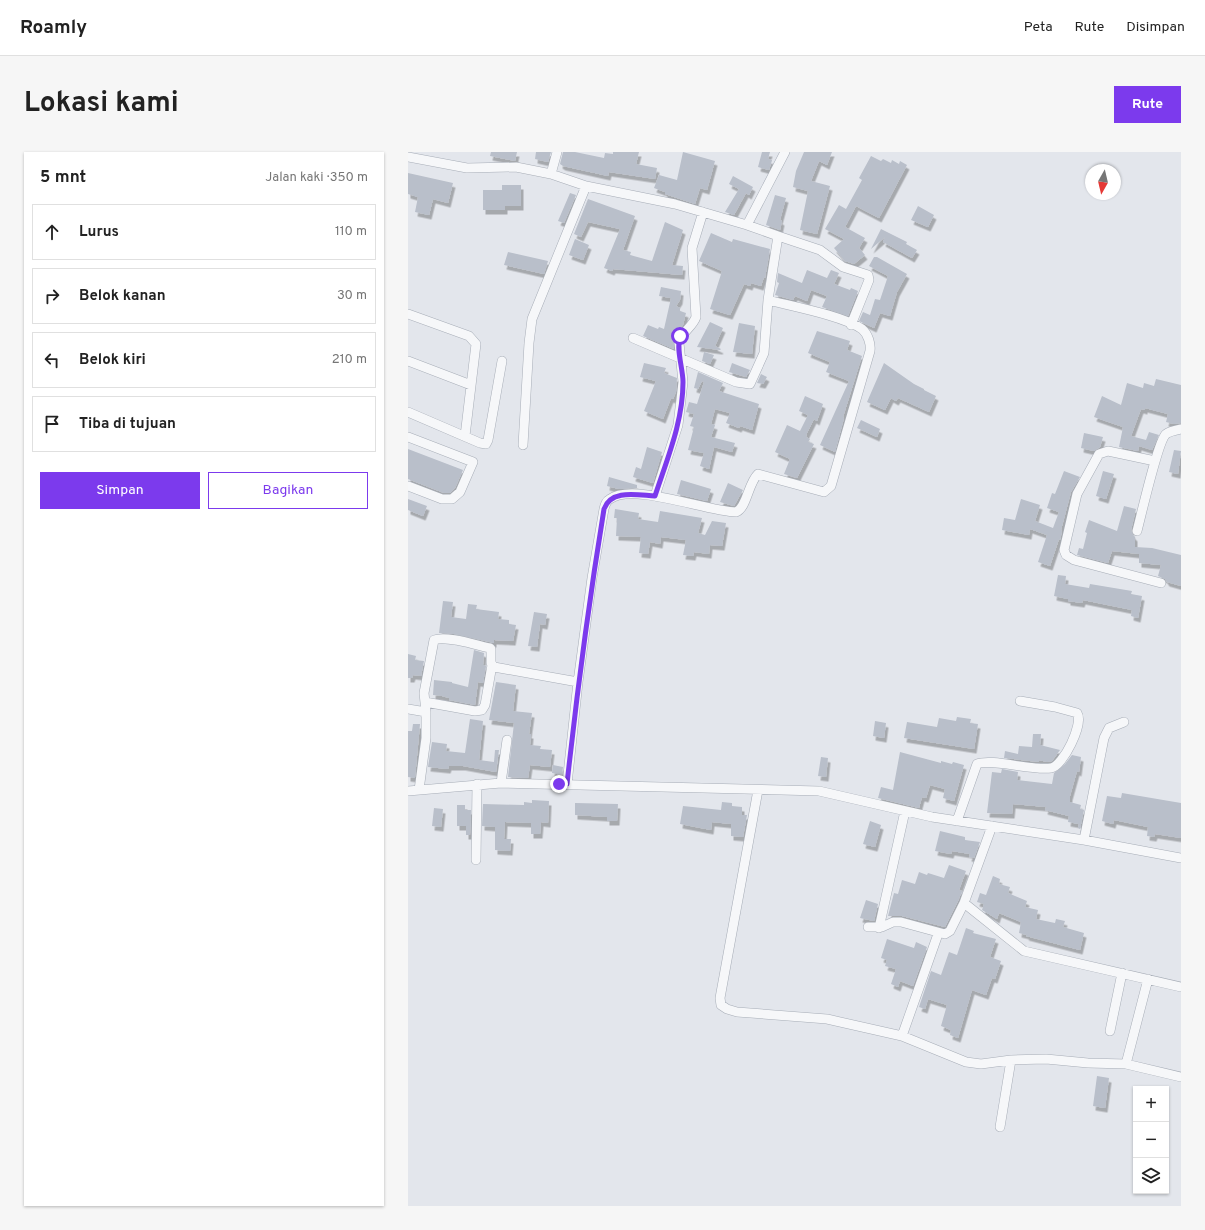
<!DOCTYPE html>
<html lang="id">
<meta charset="utf-8">
<style>
body{margin:0;font-family:Overpass,sans-serif;background:#f6f6f6;color:#222}
.controls{position:absolute;right:12px;bottom:12px;display:grid;overflow:hidden;border-radius:0px;box-shadow:0 1px 3px #0004}
.controls button{width:36px;height:36px;display:grid;place-items:center;padding:0;border:0;border-bottom:1px solid #e0e0e0;background:#fff;color:#222;font:20px sans-serif}
.compass{position:absolute;left:677px;top:12px;width:36px;height:36px;border-radius:50%;background:#fff;box-shadow:0 1px 3px #0004;rotate:188deg}
.stop{position:absolute;width:12px;height:12px;margin:-9px;border:3px solid #7c3aed;border-radius:50%;background:#fff}
.stop.end{background:#7c3aed;border-color:#fff;box-shadow:0 1px 4px #0008}
.list{margin:0;padding:0;list-style:none}
h2{display:flex;justify-content:space-between;align-items:center;height:52px;margin:0;padding:0 16px;font-size:17px}
h2 small{font-size:13px;font-weight:400;color:#767676}
.list li{display:grid;grid-template-columns:26px 1fr auto;gap:12px;align-items:center;box-sizing:border-box;height:56px;margin:0 8px 8px;padding:0 8px;border:1px solid #e0e0e0;border-radius:0px}
.list b{display:block;font-size:15px;white-space:nowrap}
.list em{font-size:13px;font-style:normal;color:#767676}
.actions{display:flex;gap:8px;padding:12px 16px}
.actions a{flex:1;padding:9px 0;border:1px solid #7c3aed;border-radius:0px;text-align:center;font-size:14px;color:#7c3aed}
.actions .main{background:#7c3aed;color:#fff}
.icon{flex:none;width:22px;height:22px;fill:none;stroke:currentColor;stroke-width:2;stroke-linecap:round;stroke-linejoin:round}
.map{position:relative;flex:none;width:773px;height:1054px;overflow:hidden;border-radius:0px}
header{display:flex;align-items:center;gap:24px;box-sizing:border-box;height:56px;padding:0 20px;background:#fff;border-bottom:1px solid #e0e0e0}
header strong{font-size:19px}
nav{display:flex;gap:22px;margin-inline-start:auto;font-size:14px}
.intro{display:flex;align-items:center;justify-content:space-between;box-sizing:border-box;height:96px;padding:0 24px}
h1{margin:0;font-size:28px}
.button{padding:10px 18px;border-radius:0px;background:#7c3aed;color:#fff;font-size:14px;font-weight:700}
main{display:flex;gap:24px;padding:0 24px}
aside{flex:1;background:#fff;border-radius:0px;box-shadow:0 1px 3px #0004}
.map>svg:first-child{display:block}
</style>
<header>
<strong>Roamly</strong>
<nav><a>Peta</a><a>Rute</a><a>Disimpan</a></nav>
</header>
<div class="intro"><h1>Lokasi kami</h1><a class="button">Rute</a></div>
<main>
<aside>
<h2>5 mnt<small>Jalan kaki · 350 m</small></h2>
<ul class="list">
<li><svg class="icon" aria-label="ahead" viewBox="0 0 24 24"><path d="M12 20V5M6 11l6-6 6 6"/></svg><div><b>Lurus</b></div><em>110 m</em></li>
<li><svg class="icon" aria-label="right" viewBox="0 0 24 24"><path d="M7 20v-9h11M14 6l5 5-5 5"/></svg><div><b>Belok kanan</b></div><em>30 m</em></li>
<li><svg class="icon" aria-label="left" viewBox="0 0 24 24"><path d="M17 20v-9H6M10 6l-5 5 5 5"/></svg><div><b>Belok kiri</b></div><em>210 m</em></li>
<li><svg class="icon" aria-label="arrive" viewBox="0 0 24 24"><path d="M6 21V4h12l-3 4 3 4H6"/></svg><div><b>Tiba di tujuan</b></div></li>
</ul>
<div class="actions"><a class="main">Simpan</a><a>Bagikan</a></div>
</aside>
<div class="map">
<svg width="773" height="1054" viewBox="0 0 773 1054">
<defs>
<filter id="shadow"><feDropShadow dx="2.5" dy="4.5" stdDeviation="0" flood-color="#0004"/></filter>
</defs>
<rect width="100%" height="100%" fill="#e3e6ec"/>
<path fill="#b9bfca" filter="url(#shadow)" d="M83 0H109L107 9 82 4Z
M128 0H143L140 10 127 7Z
M155 0H167L196 6 197 1 205 2V0H231L228 12 249 16 247 27 201 20 200 24 155 14 152 12Z
M275 0 307 9 299 38 292 36 287 52 257 42V40L246 36 251 23 269 28Z
M354 0H362L360 7 364 8 361 18 350 15Z
M396 0H424L419 13 411 9 403 29 422 34 409 82 392 78 400 39 385 35 388 19Z
M463 4 473 9 475 7 483 11 484 8 491 12 492 9 499 13 471 66 448 54 437 75 457 86 451 96 457 103 446 112 437 109 426 96 436 87 417 77 431 53 438 57 454 28 451 26Z
M0 21 45 31 40 51 25 47 21 63 7 60 10 45 0 42Z
M325 24 345 35 341 43 338 41 326 63 317 60 331 37 321 32Z
M94 33H113V54H97V58H75V38H94Z
M162 41 168 43 156 71 150 69Z
M367 43 378 46 372 68 374 69 372 78 358 73Z
M180 47 227 64 215 98 223 100 222 103 244 109 257 70 275 78 264 113 275 114 274 123 205 117 204 119 196 116 212 77 180 70 173 85 166 82Z
M510 54 526 63 520 75 503 68Z
M473 77 499 90 498 92 509 98 504 106 475 90 477 85 463 97Z
M303 81 324 90 325 87 362 97 357 126 356 125 353 134 343 131 342 134 336 132 322 163 302 157 314 119 291 109Z
M167 87 181 93 175 108 161 103Z
M100 100 140 109 136 122 96 113Z
M466 105H469L499 122 489 140 482 164 472 161 466 176 451 169 455 160 462 163 467 147 472 148 480 124 461 114Z
M399 118 419 126 423 118 431 121 426 132 442 138 443 136 450 139 440 164 414 155 419 144 403 138 399 149 387 144 385 148 367 143 371 131 369 130 370 121 394 131Z
M253 135 273 139 272 148 268 154 272 156V159L278 161 275 173 266 185V197L235 184 240 173 250 177 251 175 256 177 263 146 251 144Z
M302 170 315 176 307 194 313 197 312 198 289 195Z
M331 171 347 174 344 202 325 200Z
M409 179 442 189 439 198 454 204 435 265 436 266 427 300 412 293 441 229 418 220 422 210 400 201Z
M296 200 306 203 302 212 294 209Z
M236 211 258 216 256 221 269 226 268 240 265 247 263 246 255 267 236 259 248 229 232 225Z
M324 211 342 218 338 225 321 220Z
M476 211 506 232 516 237V238L528 244 521 260 490 246 488 249 483 246 477 258 459 250Z
M290 220 315 231 311 239 351 252 344 278 332 274 331 276 318 271 322 261 307 257 303 272 307 273 303 285 327 291 324 300 306 295 301 317 292 314 296 301 280 298 286 275 282 274 286 262 278 260 281 250 289 252 296 230 294 229 290 237 286 236Z
M353 222 359 225 355 232 349 231Z
M748 227 773 233V271L766 272 758 270 760 262 737 256V258L733 257 723 284 738 288 741 280 751 283 744 298 731 294 730 299 711 295 715 275 686 265 694 244 713 253 719 231 735 236 736 231 746 234Z
M397 244 415 252 409 269 406 267 399 281 398 285 402 287 400 290 406 292 389 326 376 322 382 307 367 300 379 273 392 279 400 263 391 259Z
M453 268 472 277 469 285 449 276Z
M676 281 695 285 692 295 686 299 673 296Z
M239 295 254 300 245 331 225 325 228 315 233 317Z
M0 297 55 318 47 336 42 341H36L0 327Z
M766 298 773 299 770 322 761 320Z
M656 319 672 325 663 340 653 378 654 379 652 388 651 387 642 414 630 410 639 383 622 377 621 383 594 378 596 366 607 368 613 347 632 353 627 369 645 376 651 360 639 356 644 341 647 342Z
M695 319 706 322 698 347 688 344Z
M201 325 229 333V336L211 337 199 334Z
M273 328 303 337 299 349 269 342Z
M320 331 335 338 326 354 312 350Z
M0 347 19 354 15 364 0 358Z
M716 354 728 357 723 378 725 383 727 385V395L744 396 773 403V434L759 430 757 427 750 424 753 413 731 411V402L704 399 700 411 669 403 671 396 675 397 679 381 677 380 681 368 709 379Z
M207 357 231 361 230 367 250 370 252 359 294 366 290 381 297 383 304 369 318 371 314 394 302 393 301 402 286 400 285 404 275 403 278 388 253 385 252 392 242 390 240 402 231 401 233 385 208 384 209 366H206Z
M650 423 658 424 657 432 681 436 682 432 724 439 723 442 734 444 730 466 723 464 724 458 675 448 674 451 660 449V447L646 444Z
M35 449 45 450 43 465 58 467 60 452 69 453 68 457 91 460 90 467 101 468V472L108 473 105 489 86 488V491L46 482 31 481Z
M126 460 139 462 137 473 132 472 129 495 120 494Z
M66 498 76 501 75 513 78 514 75 531 70 530 67 553 41 548V546L34 544 25 543 26 528 44 530V531L60 535Z
M0 502 8 504 7 508 16 509 13 524 5 523 4 526H0Z
M88 530 108 533 105 559 124 561 121 582H123L122 593 133 594 132 597 144 598 142 615 122 613 120 626 100 625 106 571 81 568Z
M549 565 563 567 562 571 570 572 566 597 496 586 499 570 529 575 531 566 548 569Z
M62 567 75 569 71 608 86 610 87 598H91L88 620 55 614H41L40 617 20 615 24 590 39 592 38 599 57 601Z
M467 569 478 571 476 586 465 584Z
M5 572H12L7 626 0 625V579H4Z
M625 582H633L632 593 652 598 644 609 639 610 631 608V610L596 606 597 599 610 602 611 594 624 595Z
M492 600 533 611V609L544 612 545 610 556 613 546 649 535 646 537 637 522 633 518 646 514 645 511 656 470 646 473 635 485 638Z
M664 603 673 605 671 620 669 619 662 644V650L673 653 672 657 676 658 672 677 670 676 671 672 660 670 661 664 637 658 638 655 605 652 604 662 579 661 584 620 593 621 594 617 610 620 609 628 644 632 646 621 657 612Z
M413 605 420 606 418 625 410 624Z
M145 613 155 615 154 623 144 621Z
M714 641 773 651V686L747 682 746 685 739 684 740 675 706 668 705 672 694 669 699 644 713 646Z
M124 648 141 649 140 671 133 670 132 682H123V671L97 670 96 687H103L102 699 87 698V675L74 674 75 652 116 653V650L124 651Z
M314 650 324 651V654L334 655V663H339L335 685 323 684V672L304 670 303 678 272 672 275 654 313 658Z
M167 651 210 652 209 669H199V665L167 663Z
M49 653H57V658H63L62 683H58V674H49Z
M26 656 35 657 33 675 24 674Z
M462 669 473 673 467 695 455 692Z
M532 679 557 685V688L572 690 566 706 561 705 562 702 544 699 543 702 527 699Z
M541 713 558 719 551 738 554 739 550 749 537 775 494 764H480L486 741 490 742 494 728 507 732 511 720 519 723 520 721 536 726Z
M585 724 592 727 591 732 602 735 600 741 619 749 617 755 630 758 628 767 647 771 648 767 657 769 655 775 676 781 672 798 618 784 619 783 611 781 613 770 591 761 589 767 574 758 576 752 569 750 572 741 578 743Z
M458 748 470 752 466 769 452 766Z
M558 776 566 779 565 781 588 787 582 805 593 809 587 827 584 826 578 843 564 838 550 886 542 883 543 878 533 874 539 853 520 847 517 857 511 855 523 819 533 823 541 800 549 803Z
M479 787 506 796 508 790 519 795 505 834 492 829 490 835 483 832 488 817 477 814 479 808 473 806Z
M689 924 701 926 697 956 685 954Z"/>
<g fill="none" stroke-linecap="round" stroke-linejoin="round">
<defs>
<path id="street" d="M0 5 59 16 108 15 143 22 178 34 267 52 339 73 370 84 360 148 356 201 342 232 328 230 225 186
M143 22 149 0
M339 73 377 0
M370 84 412 98 435 115 460 123 461 128 443 173
M0 162 61 184 68 192 57 284
M0 209 63 233
M0 260 72 291 78 292 80 288 94 209
M0 285 65 310 52 340 44 347H34L0 334
M115 293 121 191 124 167 178 34
M747 309 700 299 691 302 669 342 656 398 658 403 666 408 753 431
M247 344 270 273 275 230 271 191C273 180 284 176 288 165L284 96 295 60
M729 379C733 364 750 289 758 282 762 279 768 278 773 277
M17 550 67 559 74 558 77 553 84 513
M0 557 18 560
M93 631 99 588
M159 632 170 530 184 426 196 357C197 353 198 349 202 347 225 330 300 360 328 360 339 356 340 331 350 322L416 340 423 334 462 199C463 192 460 182 454 177 436 164 383 154 360 148
M11 638 18 586V560L16 541 26 488C38 483 68 493 82 496L83 497V511L86 515 170 530
M350 638 312 846 313 853 319 857 329 860 419 867 494 884 558 910 573 912 603 908 638 907 680 911 718 912 773 925
M0 639 93 631 411 639 524 665 676 688 773 706
M549 669 569 612C584 606 623 619 643 616 655 614 676 572 669 561L647 555 612 549
M676 688 696 586 701 576 716 570
M68 708 69 632
M556 751 584 674
M460 775H474L485 770H493L537 782 542 779 556 751 616 799 773 835
M471 776 497 659
M702 879 714 821
M494 884 530 782
M718 912 740 827
M592 975 603 908"/>
</defs>
<use href="#street" stroke="#a7adb7" stroke-width="10"/>
<use href="#street" stroke="#f6f7f9" stroke-width="9"/>
</g>
<g fill="none" stroke-linecap="round" stroke-linejoin="round">
<path stroke="#7c3aed" stroke-width="5" d="M151 632H159C169 540 181 449 196 357 203 337 229 343 247 344 259 307 275 270 275 230 275 216 268 199 272 184"/>
</g>
</svg>
<div class="controls">
<button>+</button>
<button>−</button>
<button><svg class="icon" aria-label="layers" viewBox="0 0 24 24"><path d="M12 4l9 5-9 5-9-5zM3 14l9 5 9-5"/></svg></button>
</div>
<svg class="compass" viewBox="-18 -18 36 36"><path d="M0-13l5 13h-10z" fill="#e53935"/><path d="M0 13l5-13h-10z" fill="#767676"/></svg>
<div class="stop" style="left:272px;top:184px"></div>
<div class="stop end" style="left:151px;top:632px"></div>
</div>
</main>
